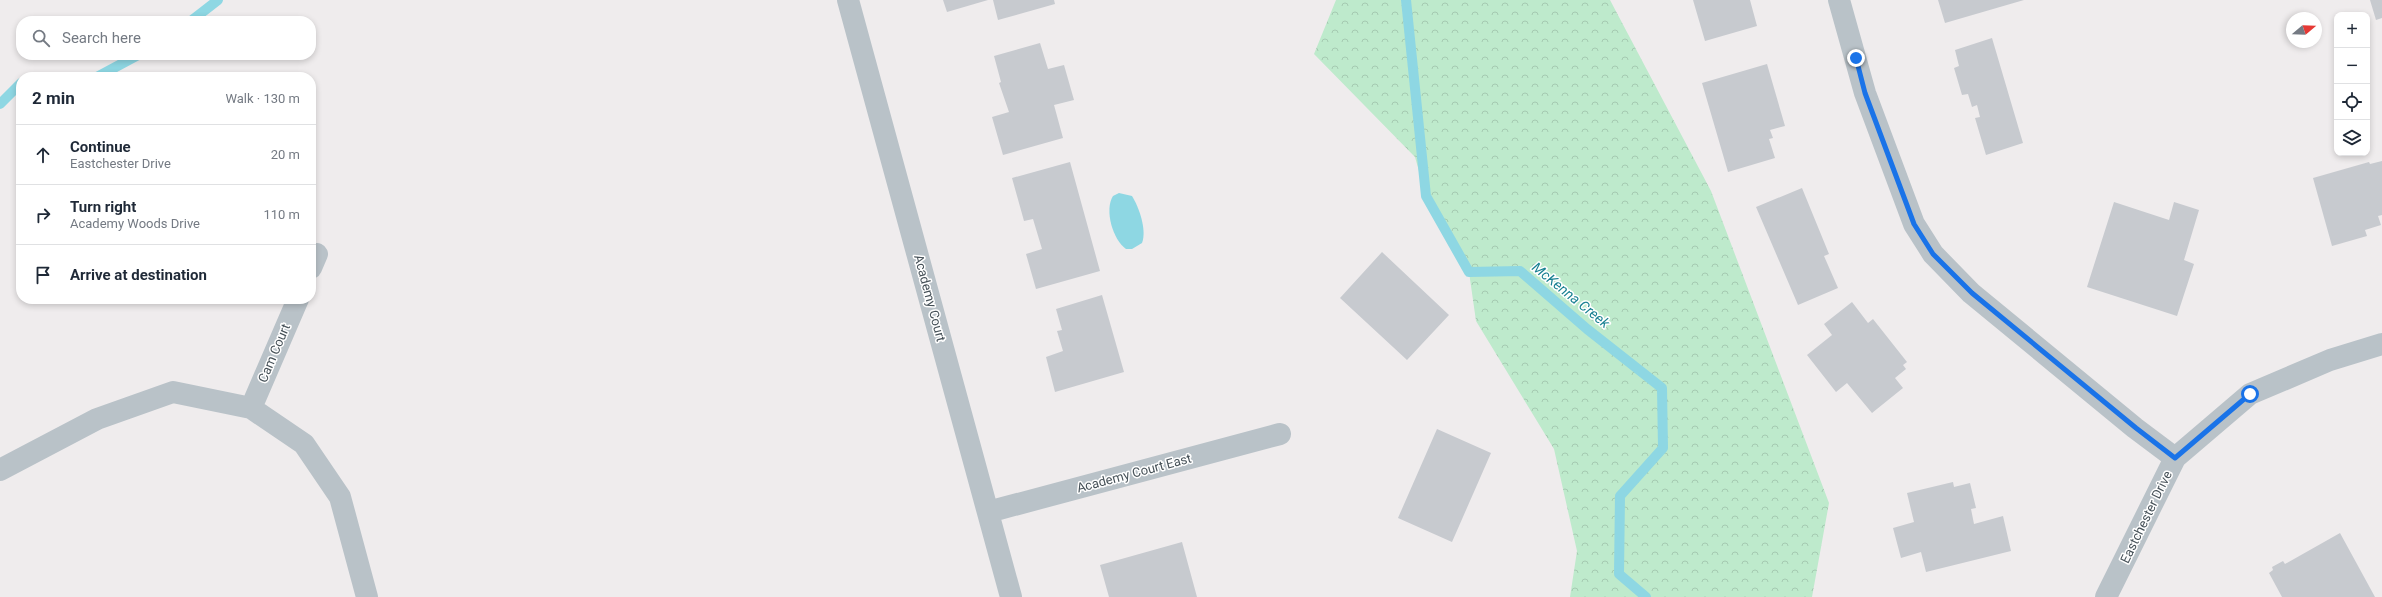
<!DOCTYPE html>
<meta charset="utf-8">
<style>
body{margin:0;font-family:Roboto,sans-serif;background:#f2f2f3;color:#1f2937}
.controls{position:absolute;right:12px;top:12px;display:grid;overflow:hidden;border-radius:8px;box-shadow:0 2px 6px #0003}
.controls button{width:36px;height:36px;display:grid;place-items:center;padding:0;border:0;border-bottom:1px solid #e0e1e3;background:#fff;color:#1f2937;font:20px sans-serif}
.compass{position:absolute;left:2286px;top:12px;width:36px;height:36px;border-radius:50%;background:#fff;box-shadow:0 2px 6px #0003;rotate:71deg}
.stop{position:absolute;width:12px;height:12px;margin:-9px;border:3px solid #1a73e8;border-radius:50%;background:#fff}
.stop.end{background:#1a73e8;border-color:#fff;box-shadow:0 1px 4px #0008}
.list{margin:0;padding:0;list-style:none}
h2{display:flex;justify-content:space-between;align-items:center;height:52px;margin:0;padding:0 16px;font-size:17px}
h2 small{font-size:13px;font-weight:400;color:#747a83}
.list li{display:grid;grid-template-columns:26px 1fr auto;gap:12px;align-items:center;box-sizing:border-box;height:60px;padding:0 16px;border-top:1px solid #e0e1e3}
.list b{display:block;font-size:15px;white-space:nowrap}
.list p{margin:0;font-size:13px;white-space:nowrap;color:#747a83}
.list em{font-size:13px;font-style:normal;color:#747a83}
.icon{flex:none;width:22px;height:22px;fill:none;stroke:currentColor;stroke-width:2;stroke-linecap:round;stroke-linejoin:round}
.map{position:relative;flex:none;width:2382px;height:597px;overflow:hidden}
.search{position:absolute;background:#fff;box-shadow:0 2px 6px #0003;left:16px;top:16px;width:300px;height:44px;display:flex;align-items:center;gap:10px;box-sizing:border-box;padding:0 14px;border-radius:16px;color:#747a83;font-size:15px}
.panel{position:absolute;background:#fff;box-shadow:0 2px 6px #0003;left:16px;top:72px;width:300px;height:232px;border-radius:16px}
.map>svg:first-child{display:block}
</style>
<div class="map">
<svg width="2382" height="597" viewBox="0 0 2382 597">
<defs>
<pattern id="forest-crowns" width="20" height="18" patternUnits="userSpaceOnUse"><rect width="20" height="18" fill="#beeacc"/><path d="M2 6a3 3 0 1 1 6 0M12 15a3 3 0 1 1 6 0" fill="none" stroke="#a5cab1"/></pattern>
</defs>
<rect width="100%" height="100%" fill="#efeced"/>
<path fill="url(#forest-crowns)" d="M1336 0H1610L1711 191 1829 503 1812 597H1570L1577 551 1554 449 1476 321 1469 272 1426 196 1415 157 1314 54Z"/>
<path fill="#8ed7e3" d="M1119 193 1132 196C1139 207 1147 230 1142 243L1132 249H1126C1113 240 1104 210 1113 196Z"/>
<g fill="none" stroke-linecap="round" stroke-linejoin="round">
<path stroke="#8ed7e3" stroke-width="10" d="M1406 0 1426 196 1469 272 1520 271 1587 329 1662 388 1663 448 1620 496 1619 574 1646 597
M191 21 218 0
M97 77 138 55
M0 104 21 83"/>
</g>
<path fill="#c7cacf" d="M943 0H988L947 12Z
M993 0H1054L1055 4 998 20Z
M1693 0H1750L1757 26 1705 41Z
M1938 0H2024L1945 23Z
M2370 0H2382V18L2376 20Z
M1992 38 2023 143 1986 155 1975 118 1980 117 1977 105 1972 107 1968 94 1962 95 1954 68 1959 66 1955 50Z
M1040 43 1048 69 1064 65 1074 100 1054 105 1063 138 1003 155 992 117 1009 112 999 83 1001 82 994 56Z
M1767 64 1785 126 1770 130 1773 138 1769 139 1775 158 1728 172 1702 83Z
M2382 161V215L2378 216 2381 225 2365 230 2367 236 2332 246 2313 178 2369 162 2370 164Z
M1070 162 1100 271 1036 289 1026 254 1042 249 1033 219 1024 221 1012 178Z
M1802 188 1829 254 1824 256 1838 288 1798 305 1756 207Z
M2114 202 2169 220 2174 202 2199 210 2184 260 2194 264 2177 316 2087 287Z
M1382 252 1449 315 1407 360 1340 298Z
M1102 295 1124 372 1055 392 1046 357 1063 351 1057 331 1062 330 1056 309Z
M1852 302 1868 323 1873 319 1907 362 1903 365 1906 369 1895 378 1903 388 1872 413 1847 383 1836 392 1807 355 1832 335 1824 324Z
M1437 429 1491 453 1452 542 1398 518Z
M1953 482 1954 487 1970 483 1976 508 1971 509 1974 524 2003 516 2011 551 1926 572 1921 552 1901 558 1893 528 1914 522 1907 493Z
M2340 533 2375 597H2282L2269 573 2273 570 2272 567 2283 561 2285 564Z
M1182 542 1197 597H1109L1100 565Z"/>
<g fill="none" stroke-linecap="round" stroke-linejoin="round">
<path stroke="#b9c2c8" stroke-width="22" d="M848 0 1011 597
M1839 0 1865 93 1914 224 1933 254 1971 293 2135 428 2175 458
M311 268 317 254
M251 408 298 299
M0 470 97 419 173 392 251 408 304 444 340 497 367 597
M988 512 1280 434
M2106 597 2175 458 2250 394 2330 360 2382 344"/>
</g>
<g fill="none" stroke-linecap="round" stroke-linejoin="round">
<path stroke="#1a73e8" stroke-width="5" d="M1856 58 1865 93 1914 224 1933 254 1972 293 2136 428 2175 458 2250 394"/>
</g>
<g text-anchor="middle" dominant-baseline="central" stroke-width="3" stroke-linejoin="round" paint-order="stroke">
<g font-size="13" fill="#465158" stroke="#fff">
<text transform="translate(930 298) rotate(75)">Academy Court</text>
<text transform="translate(274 353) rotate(-67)">Cam Court</text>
<text transform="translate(1134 473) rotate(-15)">Academy Court East</text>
<text transform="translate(2146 517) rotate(-64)">Eastchester Drive</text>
</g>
<g font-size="14" font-style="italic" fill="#188092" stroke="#fff">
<text transform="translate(1571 295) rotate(39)">McKenna Creek</text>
</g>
</g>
</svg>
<div class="controls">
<button>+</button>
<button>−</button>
<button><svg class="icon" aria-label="locate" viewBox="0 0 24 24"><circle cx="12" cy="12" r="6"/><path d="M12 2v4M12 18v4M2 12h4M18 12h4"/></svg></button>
<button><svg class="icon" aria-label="layers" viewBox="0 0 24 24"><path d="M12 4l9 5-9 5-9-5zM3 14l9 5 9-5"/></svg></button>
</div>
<svg class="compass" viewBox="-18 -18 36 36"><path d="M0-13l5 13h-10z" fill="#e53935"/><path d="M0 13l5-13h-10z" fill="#747a83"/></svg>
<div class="stop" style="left:2250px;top:394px"></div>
<div class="stop end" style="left:1856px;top:58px"></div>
<div class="search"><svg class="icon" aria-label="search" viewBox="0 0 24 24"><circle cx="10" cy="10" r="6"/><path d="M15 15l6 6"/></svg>Search here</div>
<section class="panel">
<h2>2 min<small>Walk · 130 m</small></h2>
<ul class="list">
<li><svg class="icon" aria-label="ahead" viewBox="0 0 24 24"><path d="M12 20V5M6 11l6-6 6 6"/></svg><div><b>Continue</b><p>Eastchester Drive</p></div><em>20 m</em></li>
<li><svg class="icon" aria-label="right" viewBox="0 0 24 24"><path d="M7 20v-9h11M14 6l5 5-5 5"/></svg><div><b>Turn right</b><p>Academy Woods Drive</p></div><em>110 m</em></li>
<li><svg class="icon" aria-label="arrive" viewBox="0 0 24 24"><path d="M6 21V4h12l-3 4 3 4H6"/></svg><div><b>Arrive at destination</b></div></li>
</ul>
</section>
</div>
